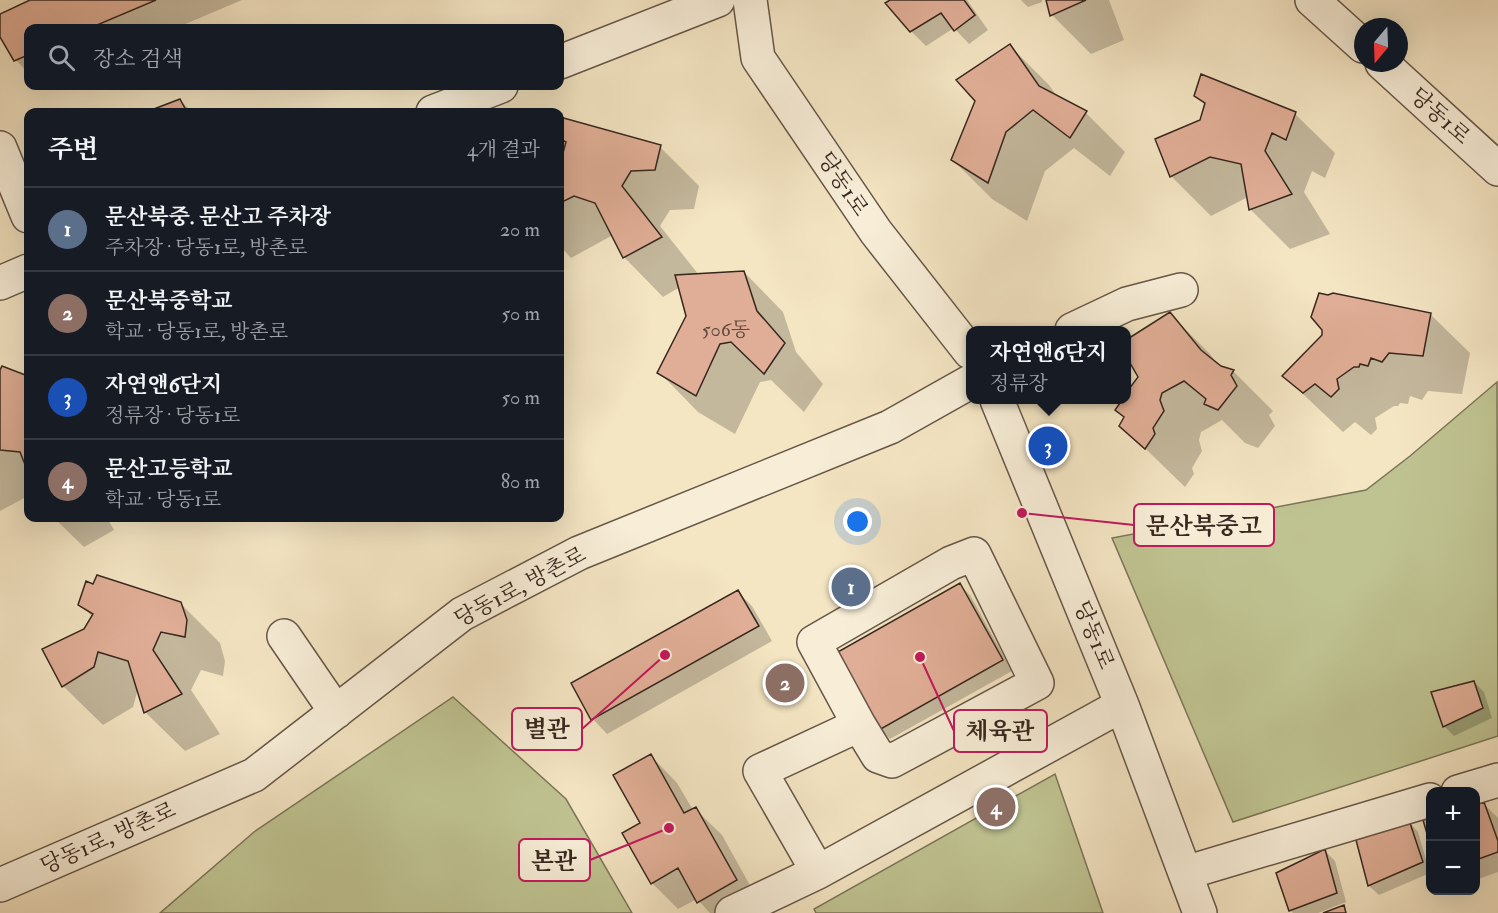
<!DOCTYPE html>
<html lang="ko">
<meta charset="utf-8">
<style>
body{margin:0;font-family:"IM FELL Double Pica","Noto Serif KR",serif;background:#242831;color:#f1f3f6}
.controls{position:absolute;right:18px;bottom:18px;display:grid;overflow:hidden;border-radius:12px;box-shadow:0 6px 24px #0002}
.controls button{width:54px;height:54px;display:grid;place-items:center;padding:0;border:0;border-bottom:2px solid #363941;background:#171b24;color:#f1f3f6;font:30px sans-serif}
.compass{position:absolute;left:1354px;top:18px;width:54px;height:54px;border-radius:50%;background:#171b24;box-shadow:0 6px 24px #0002;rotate:199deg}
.you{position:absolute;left:858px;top:522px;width:21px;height:21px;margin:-15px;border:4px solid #fff;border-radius:50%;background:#1a73e8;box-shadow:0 0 0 9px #1a73e833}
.badge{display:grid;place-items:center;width:39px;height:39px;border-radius:50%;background:#d93025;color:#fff;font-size:20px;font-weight:700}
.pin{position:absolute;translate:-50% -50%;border:3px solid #fff;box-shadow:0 2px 6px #0006}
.popup{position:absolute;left:966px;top:326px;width:165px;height:78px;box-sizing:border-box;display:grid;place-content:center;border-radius:12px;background:#171b24;filter:drop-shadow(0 2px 4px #0005);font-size:20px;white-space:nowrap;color:#9ea1a6}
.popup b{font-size:22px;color:#f1f3f6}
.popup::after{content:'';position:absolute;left:50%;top:100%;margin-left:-12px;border:12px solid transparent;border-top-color:#171b24}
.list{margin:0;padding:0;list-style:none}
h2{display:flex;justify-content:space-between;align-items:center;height:78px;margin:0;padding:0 24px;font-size:26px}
h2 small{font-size:20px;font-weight:400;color:#9ea1a6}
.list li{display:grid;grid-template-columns:39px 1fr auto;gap:18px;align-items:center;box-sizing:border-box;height:84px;padding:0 24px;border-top:2px solid #363941}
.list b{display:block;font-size:22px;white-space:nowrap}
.list p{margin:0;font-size:20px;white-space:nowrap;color:#9ea1a6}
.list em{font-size:20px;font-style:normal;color:#9ea1a6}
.icon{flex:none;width:33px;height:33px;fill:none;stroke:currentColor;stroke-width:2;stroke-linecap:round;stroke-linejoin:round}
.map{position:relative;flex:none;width:1498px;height:913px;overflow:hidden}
.search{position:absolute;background:#171b24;box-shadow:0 6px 24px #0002;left:24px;top:24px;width:540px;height:66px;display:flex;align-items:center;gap:15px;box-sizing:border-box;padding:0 21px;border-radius:12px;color:#9ea1a6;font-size:22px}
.panel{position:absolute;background:#171b24;box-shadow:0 6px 24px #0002;left:24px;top:108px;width:540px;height:414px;border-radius:12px}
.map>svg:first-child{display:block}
</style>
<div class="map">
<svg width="1498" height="913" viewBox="0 0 1498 913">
<rect width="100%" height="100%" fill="#f4e5c3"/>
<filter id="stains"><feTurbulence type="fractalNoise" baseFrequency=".00333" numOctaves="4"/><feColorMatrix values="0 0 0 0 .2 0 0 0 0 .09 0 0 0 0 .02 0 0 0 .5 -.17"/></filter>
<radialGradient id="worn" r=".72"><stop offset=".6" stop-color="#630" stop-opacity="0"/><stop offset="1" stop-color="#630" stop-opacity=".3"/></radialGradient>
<path fill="#bfc391" stroke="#7b7558" stroke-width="1.5" d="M1497 382 1498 736 1233 822 1112 538 1366 490 1410 456Z
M453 697 566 799 632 913H160L254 832Z
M1055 774 1103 913H816L814 909Z"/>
<path fill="#0003" d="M34 0H242L176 28H28V73L16 60 0 34V16Z
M892 0H967L988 30 969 44 954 28 926 46 911 31Z
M1021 0H1042V2L1028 7Z
M1048 0H1109L1124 40 1091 54 1052 15Z
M1010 46 1049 85 1058 98 1086 113 1125 152 1110 176 1074 148 1045 171 1027 221 992 199 952 159 977 100Z
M1202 76 1295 114 1335 153 1325 178 1312 171 1304 192 1330 234 1290 249 1251 210 1248 197 1211 216 1171 176 1157 140 1201 121 1206 106 1196 95Z
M180 100 192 112H150Z
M560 119 660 147 699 186 694 209 670 210 660 226 699 275 744 272 783 312 796 352 823 384 804 412 771 380 760 382 735 434 698 412 659 372 688 316 680 287 663 297 624 257 613 235 571 258 560 246V166L566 149 560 143Z
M1170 314 1209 353 1221 368 1234 372 1273 411 1269 415 1275 426 1258 448 1245 443 1222 420 1201 432 1199 440 1202 451 1192 468 1194 474 1185 487 1121 425 1125 418 1116 409 1123 400H1126V396L1139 377 1126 353V342Z
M1430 314 1470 353 1462 394 1428 391 1422 400 1410 396 1408 404 1400 403 1398 406H1394L1375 418 1377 429 1371 435 1355 422 1343 432 1284 376Z
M3 368 28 377V496L0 511V375Z
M54 518H107L114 530 84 547Z
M960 585 970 595 1012 671 890 739 880 729Z
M738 592 752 606 772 641 607 734 593 719Z
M180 603 220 643 225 661 223 676 201 670 191 690 220 734 185 751 145 712 138 689 133 707 103 725 63 686 44 649 85 630 93 617 79 604Z
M1474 682 1484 692 1492 718 1454 736 1444 726Z
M651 756 677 783 693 810 695 809 722 835 762 907 751 913H710L697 899 678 909 652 883 642 823Z
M1484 804 1498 818V872L1476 880V806Z
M1409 822 1418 832 1430 873 1379 895 1369 886 1358 841Z
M1325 851 1335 861 1346 902 1318 913H1293L1290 910Z"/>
<path fill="#e0ae96" stroke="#37271f" stroke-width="1.5" d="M30 0H156L90 28H28V55L14 61 0 37V14Z
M890 0H964L975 15 954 31 941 13 910 32 885 3Z
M1046 0H1086L1050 16Z
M1010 44 1039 86 1087 111 1070 138 1033 110 1006 132 988 183 951 160 975 101 956 80Z
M1201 74 1296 112 1286 140 1272 133 1265 151 1292 194 1249 210 1241 164 1210 157 1170 177 1155 139 1200 120 1205 103 1194 96Z
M180 99 187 112H146Z
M560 117 661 145 655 170 631 171 622 186 662 237 623 258 595 203 574 196 560 203V164L566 142 560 139Z
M744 271 757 311 785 343 764 374 731 342 720 344 696 396 657 373 686 316 675 275Z
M1319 293 1328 295 1333 293 1431 313 1423 356 1389 353 1382 362 1371 358 1368 366 1360 364 1359 367H1354L1337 379 1339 389 1331 397 1315 384 1303 393 1282 376 1322 335V330L1311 317Z
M1170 312 1201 350 1221 366 1234 370 1231 375 1237 386 1218 410 1204 404 1206 399 1184 381 1162 393 1160 400 1164 411 1153 428 1155 434 1145 449 1119 426 1124 417 1115 410 1122 400H1126V393L1138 377 1126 356V340Z
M2 366 28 376V472L20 452 0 450V370Z
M97 575 181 602 187 620 185 637 161 632 153 650 182 694 144 713 128 661 98 652 94 667 62 687 42 649 84 629 93 614 78 605 86 581 93 584Z
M960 583 1003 660 879 730 836 653Z
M738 590 759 626 591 720 571 683Z
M1474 681 1483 708 1443 727 1431 692Z
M651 754 684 813 696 807 737 880 697 903 678 868 651 884 622 833 640 823 613 775Z
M1484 802 1498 841V852L1476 860V805Z
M1430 818V844L1423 820Z
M1409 820 1423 862 1368 886 1356 840Z
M1325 849 1337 893 1289 911 1276 873Z
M1344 905 1346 913H1323Z"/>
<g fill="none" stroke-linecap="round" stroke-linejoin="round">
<defs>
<path id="minor" d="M750 0 758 58 876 232 970 352
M1312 0 1363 46
M560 62 718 0
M1382 63 1498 169
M433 112 501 86
M0 148 28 216
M0 283 28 271
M1072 330 1127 304 1181 290
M997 400 1122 705 1200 913
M284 636 336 712
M859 725 878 756 892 761 1037 683 974 554 951 563 814 642 859 725 760 771 818 872 1122 705
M1458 792 1498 780
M1185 873 1430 800
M0 885 254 775 462 614 579 553 890 427 970 382
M732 913 818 872"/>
</defs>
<use href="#minor" stroke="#665648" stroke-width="36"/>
<use href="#minor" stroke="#f8eed8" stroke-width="33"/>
</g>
<g text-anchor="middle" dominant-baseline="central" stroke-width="5" stroke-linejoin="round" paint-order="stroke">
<g font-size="20" fill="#61493d">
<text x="726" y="329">506동</text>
</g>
<g font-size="22" fill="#37271f" stroke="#f8eed8">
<text transform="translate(1440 116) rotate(42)">당동1로</text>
<text transform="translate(843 184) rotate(56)">당동1로</text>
<text transform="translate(520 587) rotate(-28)">당동1로, 방촌로</text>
<text transform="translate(1094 635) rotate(68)">당동1로</text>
<text transform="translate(108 838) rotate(-24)">당동1로, 방촌로</text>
</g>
</g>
<path fill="none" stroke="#c2185b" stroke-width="2" d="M1022 513L1134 525M665 655L582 729M920 657L954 731M669 828L590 860"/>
<g fill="#c2185b" stroke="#f8eed8" stroke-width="2">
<circle cx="1022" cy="513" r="6"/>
<circle cx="665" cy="655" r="6"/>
<circle cx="920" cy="657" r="6"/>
<circle cx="669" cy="828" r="6"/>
</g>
<g fill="#f8eed8" stroke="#c2185b" stroke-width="2">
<rect x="1134" y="504" width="140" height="42" rx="6"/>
<rect x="512" y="708" width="70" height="42" rx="6"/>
<rect x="954" y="710" width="93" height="42" rx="6"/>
<rect x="519" y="839" width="71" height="42" rx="6"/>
</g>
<g font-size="24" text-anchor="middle" font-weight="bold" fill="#37271f">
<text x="1204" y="534">문산북중고</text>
<text x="547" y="737">별관</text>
<text x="1000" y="739">체육관</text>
<text x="554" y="869">본관</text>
</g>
<rect width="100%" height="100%" filter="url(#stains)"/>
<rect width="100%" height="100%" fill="url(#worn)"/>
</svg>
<div class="controls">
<button>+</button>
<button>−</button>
</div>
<svg class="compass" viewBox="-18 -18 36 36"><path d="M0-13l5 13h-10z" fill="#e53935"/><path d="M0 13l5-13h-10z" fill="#9ea1a6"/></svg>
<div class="you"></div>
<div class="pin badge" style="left:851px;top:587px;background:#5c6f8a">1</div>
<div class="pin badge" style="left:785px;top:683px;background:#8d6e63">2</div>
<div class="pin badge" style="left:1048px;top:446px;background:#1a4fb4">3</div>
<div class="popup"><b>자연앤6단지</b>정류장</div>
<div class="pin badge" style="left:996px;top:807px;background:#8d6e63">4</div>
<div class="search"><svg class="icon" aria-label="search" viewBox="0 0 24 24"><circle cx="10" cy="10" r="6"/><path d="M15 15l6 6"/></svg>장소 검색</div>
<section class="panel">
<h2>주변<small>4개 결과</small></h2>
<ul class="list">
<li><span class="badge" style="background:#5c6f8a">1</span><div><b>문산북중. 문산고 주차장</b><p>주차장 · 당동1로, 방촌로</p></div><em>20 m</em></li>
<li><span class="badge" style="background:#8d6e63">2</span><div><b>문산북중학교</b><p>학교 · 당동1로, 방촌로</p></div><em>50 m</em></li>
<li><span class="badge" style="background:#1a4fb4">3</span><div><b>자연앤6단지</b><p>정류장 · 당동1로</p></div><em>50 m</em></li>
<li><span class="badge" style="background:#8d6e63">4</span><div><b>문산고등학교</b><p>학교 · 당동1로</p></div><em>80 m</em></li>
</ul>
</section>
</div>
